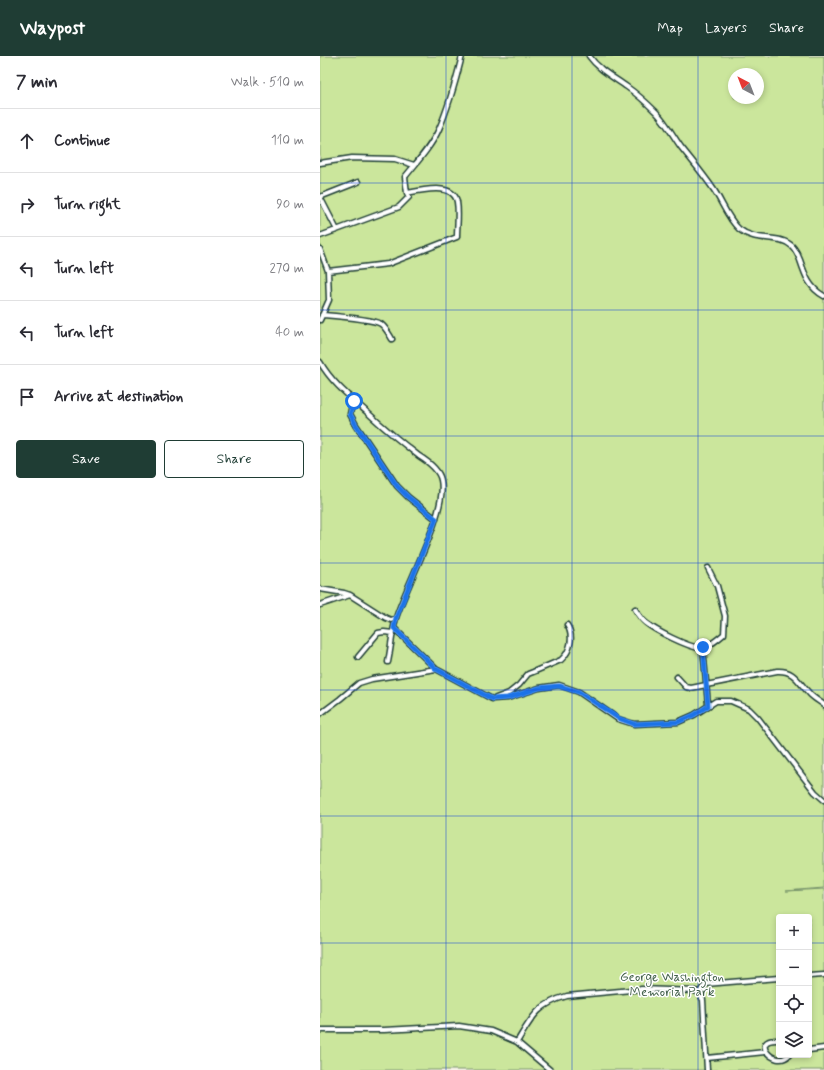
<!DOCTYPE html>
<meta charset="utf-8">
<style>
body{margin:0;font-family:Mynerve,sans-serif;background:#f2f2f3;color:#2b2b33}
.controls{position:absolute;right:12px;bottom:12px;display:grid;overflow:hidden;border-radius:4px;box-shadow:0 2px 6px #0003}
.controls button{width:36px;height:36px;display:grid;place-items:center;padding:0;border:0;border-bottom:1px solid #e1e1e2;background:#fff;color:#2b2b33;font:20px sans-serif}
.compass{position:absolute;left:408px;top:12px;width:36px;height:36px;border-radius:50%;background:#fff;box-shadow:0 2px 6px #0003;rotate:318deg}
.stop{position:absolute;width:12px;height:12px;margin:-9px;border:3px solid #1a73e8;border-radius:50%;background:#fff}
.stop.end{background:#1a73e8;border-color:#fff;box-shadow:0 1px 4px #0008}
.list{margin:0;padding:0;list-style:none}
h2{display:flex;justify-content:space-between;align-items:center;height:52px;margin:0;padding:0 16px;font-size:17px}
h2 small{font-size:13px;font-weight:400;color:#7c7c81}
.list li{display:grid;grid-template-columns:26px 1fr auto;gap:12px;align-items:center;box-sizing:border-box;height:64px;padding:0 16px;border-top:1px solid #e1e1e2}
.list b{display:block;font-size:15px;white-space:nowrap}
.list em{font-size:13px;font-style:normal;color:#7c7c81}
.actions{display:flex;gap:8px;padding:12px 16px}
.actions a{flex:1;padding:9px 0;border:1px solid #1f3d34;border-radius:4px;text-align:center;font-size:14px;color:#1f3d34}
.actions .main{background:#1f3d34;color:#fff}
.icon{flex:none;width:22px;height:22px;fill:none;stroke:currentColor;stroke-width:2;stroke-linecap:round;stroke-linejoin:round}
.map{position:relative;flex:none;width:504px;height:1014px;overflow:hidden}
header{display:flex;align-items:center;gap:24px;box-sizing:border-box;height:56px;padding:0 20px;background:#1f3d34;color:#fff}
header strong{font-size:19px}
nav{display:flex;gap:22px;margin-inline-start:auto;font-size:14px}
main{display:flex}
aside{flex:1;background:#fff}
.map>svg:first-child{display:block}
</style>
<header>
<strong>Waypost</strong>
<nav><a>Map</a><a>Layers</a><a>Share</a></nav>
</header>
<main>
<aside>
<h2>7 min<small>Walk · 510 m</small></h2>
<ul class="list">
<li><svg class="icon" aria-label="ahead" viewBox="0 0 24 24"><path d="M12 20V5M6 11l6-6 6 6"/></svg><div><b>Continue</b></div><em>110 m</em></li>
<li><svg class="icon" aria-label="right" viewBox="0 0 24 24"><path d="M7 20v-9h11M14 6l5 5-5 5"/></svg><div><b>Turn right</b></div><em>90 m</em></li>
<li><svg class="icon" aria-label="left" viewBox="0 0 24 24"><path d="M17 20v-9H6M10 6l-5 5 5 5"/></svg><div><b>Turn left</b></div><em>270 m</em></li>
<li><svg class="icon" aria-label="left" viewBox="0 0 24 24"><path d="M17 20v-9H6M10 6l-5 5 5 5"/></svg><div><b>Turn left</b></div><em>40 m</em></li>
<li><svg class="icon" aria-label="arrive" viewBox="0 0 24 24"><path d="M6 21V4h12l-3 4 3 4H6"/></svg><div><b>Arrive at destination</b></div></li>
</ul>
<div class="actions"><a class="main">Save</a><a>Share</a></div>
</aside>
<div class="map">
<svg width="504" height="1014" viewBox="0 0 504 1014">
<rect width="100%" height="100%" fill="#f8f3e9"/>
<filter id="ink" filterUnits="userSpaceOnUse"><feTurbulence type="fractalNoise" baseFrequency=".025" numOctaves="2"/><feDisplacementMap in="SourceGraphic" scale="8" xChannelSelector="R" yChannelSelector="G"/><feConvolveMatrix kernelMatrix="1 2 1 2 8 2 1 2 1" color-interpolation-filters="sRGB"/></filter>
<g filter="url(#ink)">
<path fill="#cbe69c" stroke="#759268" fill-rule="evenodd" d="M0 0H504V832L466 835 504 833V1014H0ZM414 18H438V42H414ZM459 861H489V999H459Z"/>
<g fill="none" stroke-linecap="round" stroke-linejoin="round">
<defs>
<path id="lane" d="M269 0C279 14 293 21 307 31 317 38 327 47 336 56 346 66 353 80 361 91 372 105 384 119 394 134 402 146 408 163 419 173 436 187 460 178 472 190 476 194 478 199 480 204 485 219 489 232 504 240
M0 107 32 102 75 103 94 109
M17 174 0 141 38 126
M0 180 79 151 89 141 87 137
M0 193 8 215 68 208 137 181C137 170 139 157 137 146 134 126 101 134 87 137L85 121C97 106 111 91 119 73 129 50 136 24 142 0
M2 259C14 260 52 263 61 268 66 272 69 278 72 283
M0 264 9 244 8 215
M0 306C12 327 30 341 48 357 64 372 81 386 99 400 107 405 119 414 121 424 128 455 86 529 76 562 72 576 71 592 68 606
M33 344 30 358 36 369 77 430 88 441 116 463
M0 533 24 537 30 539 66 562 71 564 76 562
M0 549 30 539
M315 553C318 558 322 564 326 567 336 575 368 591 380 592 388 592 398 583 404 578L405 560 397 530 388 512
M74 572 116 613 172 643 188 642 219 632 239 629 259 636 298 663 314 668 358 666 374 659 396 645H411L429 653 438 662 495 736 504 744
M383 591 388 649
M38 601 58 577 64 576 73 577
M357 621 366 631 371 632 457 615C475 614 478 626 489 637 493 642 499 645 504 649
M176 642 189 637 199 629 208 618 213 616 241 604C251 595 254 580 247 569
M0 658 20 643 39 627 52 623 116 613
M489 920 504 919
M379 937 386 928 459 922
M0 974H64L139 970 171 975 197 986 230 1014
M459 984C428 982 455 1014 469 999
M197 986C212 961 218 948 247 940L322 933 375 935 379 937 383 944 387 1014
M489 994 504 992
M387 1002 445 996"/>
</defs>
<use href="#lane" stroke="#1f3d34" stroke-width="7"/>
<use href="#lane" stroke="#fff" stroke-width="4"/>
</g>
</g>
<g fill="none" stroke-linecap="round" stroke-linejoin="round" filter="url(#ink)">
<path stroke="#1a73e8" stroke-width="5" d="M34 345 30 358 36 369 77 430 88 441 116 463 76 562 74 572 116 613 172 643 188 642 219 632 239 630 259 636 298 662 314 668 358 666 374 659 388 650 383 591"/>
</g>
<path fill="none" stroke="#1d4ed8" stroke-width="1" stroke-opacity="0.55" d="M126 0V1014M252 0V1014M378 0V1014M0 127H504M0 254H504M0 380H504M0 507H504M0 634H504M0 760H504M0 887H459M489 887H504"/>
<g text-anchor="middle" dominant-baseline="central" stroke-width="3" stroke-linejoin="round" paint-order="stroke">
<g font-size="13" fill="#415f49" stroke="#fff">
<text x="352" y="921">George Washington<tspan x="352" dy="15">Memorial Park</tspan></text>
</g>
</g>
</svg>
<div class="controls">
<button>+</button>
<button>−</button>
<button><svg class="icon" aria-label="locate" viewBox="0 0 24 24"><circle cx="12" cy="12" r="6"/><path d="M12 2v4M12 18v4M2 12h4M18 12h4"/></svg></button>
<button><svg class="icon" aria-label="layers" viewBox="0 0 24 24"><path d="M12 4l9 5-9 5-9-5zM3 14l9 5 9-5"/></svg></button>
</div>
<svg class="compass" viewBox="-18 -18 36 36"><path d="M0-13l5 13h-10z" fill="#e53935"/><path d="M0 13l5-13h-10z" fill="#7c7c81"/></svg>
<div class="stop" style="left:34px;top:345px"></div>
<div class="stop end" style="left:383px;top:591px"></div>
</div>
</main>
